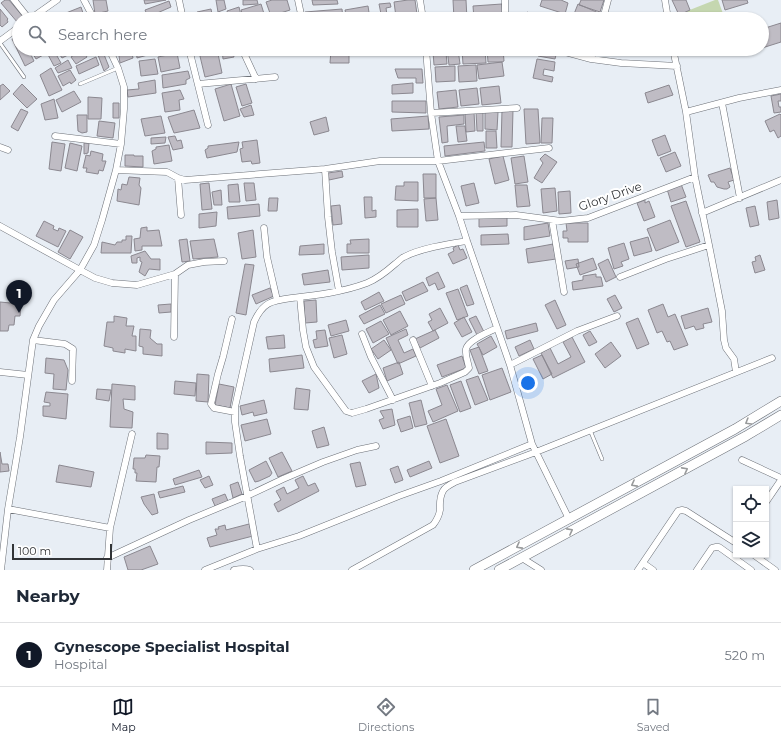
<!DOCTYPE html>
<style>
body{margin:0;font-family:Montserrat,sans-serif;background:#f2f2f3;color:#1f2937}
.controls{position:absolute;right:12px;bottom:12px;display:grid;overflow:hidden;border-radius:0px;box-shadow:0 1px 3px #0004}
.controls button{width:36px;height:36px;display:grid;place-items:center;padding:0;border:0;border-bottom:1px solid #e0e1e3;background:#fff;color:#1f2937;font:20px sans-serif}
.scale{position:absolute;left:12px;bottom:10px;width:100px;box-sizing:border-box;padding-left:4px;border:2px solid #323437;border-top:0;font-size:11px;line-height:14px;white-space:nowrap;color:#323437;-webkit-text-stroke:3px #fff;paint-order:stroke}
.you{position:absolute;left:528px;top:383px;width:14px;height:14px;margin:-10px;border:3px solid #fff;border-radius:50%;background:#1a73e8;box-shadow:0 0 0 6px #1a73e833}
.badge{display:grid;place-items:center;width:26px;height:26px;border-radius:50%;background:#111827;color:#fff;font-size:13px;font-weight:700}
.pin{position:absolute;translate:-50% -33px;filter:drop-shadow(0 1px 2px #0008)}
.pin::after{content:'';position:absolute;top:21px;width:14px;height:12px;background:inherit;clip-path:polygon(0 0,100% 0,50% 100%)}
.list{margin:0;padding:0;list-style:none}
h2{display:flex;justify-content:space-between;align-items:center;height:52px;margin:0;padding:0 16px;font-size:17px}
h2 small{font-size:13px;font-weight:400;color:#747a83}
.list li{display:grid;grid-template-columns:26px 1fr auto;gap:12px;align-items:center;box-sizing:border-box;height:64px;padding:0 16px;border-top:1px solid #e0e1e3}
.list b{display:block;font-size:15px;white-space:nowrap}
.list p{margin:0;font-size:13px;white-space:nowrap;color:#747a83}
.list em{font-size:13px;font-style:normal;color:#747a83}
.icon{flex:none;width:22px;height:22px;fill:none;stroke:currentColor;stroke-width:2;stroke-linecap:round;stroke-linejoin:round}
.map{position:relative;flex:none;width:781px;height:570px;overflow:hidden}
.search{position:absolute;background:#fff;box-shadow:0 1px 3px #0004;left:12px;right:12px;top:12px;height:44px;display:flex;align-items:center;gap:10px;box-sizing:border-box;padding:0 14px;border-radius:22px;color:#747a83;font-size:15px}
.sheet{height:116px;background:#fff}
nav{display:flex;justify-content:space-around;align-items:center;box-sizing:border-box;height:56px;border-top:1px solid #e0e1e3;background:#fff;font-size:11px;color:#747a83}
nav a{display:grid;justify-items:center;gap:2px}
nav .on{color:#111827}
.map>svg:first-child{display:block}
</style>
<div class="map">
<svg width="781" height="570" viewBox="0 0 781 570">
<rect width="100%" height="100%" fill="#e8eef5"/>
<path fill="#c5d7b0" d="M715 0H718L725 19H678L677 15Z"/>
<path fill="#bfbcc4" stroke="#8b8890" d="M5 0H9L24 18 22 19H19V22L18 23 1 3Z
M93 0H106L108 11 95 14Z
M144 0H166L145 4Z
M216 0H224L226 9 218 12Z
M243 0H257L258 4 243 5Z
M272 0H287L290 10 271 16 266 2Z
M312 0H337L338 4 313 5Z
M408 0H415L417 14 396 17 394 2Z
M453 0H466L467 19H454Z
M542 0H561L568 3 565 14 540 6Z
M581 0H604L600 12 579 5Z
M672 0H686L690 10 679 15Z
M722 0H747L748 3 725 10Z
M169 1 171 7 148 17 145 10Z
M390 3 391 7 386 8 387 15 393 14V18L382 19 379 4Z
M261 4 265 17 257 19H244L241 10Z
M502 4 503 17 474 19 473 6Z
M578 4 601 14 599 19H588L574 14Z
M368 6 370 19H347L345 10Z
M81 7 85 19H69L66 13Z
M239 7 242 19H229L227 11Z
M0 9 8 19 7 20 8 22 2 27 0 25Z
M211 9 213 19H198L197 12Z
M342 9 343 19H305V12Z
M527 12 537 16 535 19H524Z
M781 23V42L762 48V29Z
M19 36V49H28L34 61 25 66 12 39Z
M30 49H43L45 54 36 59Z
M45 49H53L61 63 54 66Z
M56 49H64L68 55 62 58Z
M70 49H82L87 57 76 64 71 57 74 55Z
M118 49H131L133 58 120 63Z
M136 49H150L151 54 137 58Z
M213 49H217L222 73 205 77 199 52Z
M222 49H232L234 57 223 59Z
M447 49H458L460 64 449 65Z
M478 49H485L486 63 463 64 462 50Z
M487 49H503L504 61 502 62H488Z
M539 49H548L557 51 555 59 538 56Z
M605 49H619L618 53 605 51Z
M331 50H349V63H330Z
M103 52 109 67 104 71 98 55Z
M433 52H446L447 64 434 65Z
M177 53 180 68 161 72 158 57Z
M96 57 99 65 79 74 76 66Z
M155 59 158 74 141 76 139 61Z
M537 59 555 62 554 71 544 69 543 75 553 77 552 82 533 78Z
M68 60 72 68 58 73 55 68Z
M502 62 504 76 479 79 477 65Z
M476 65 477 81 459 82 458 66Z
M455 66V81L436 82 435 67Z
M51 68 62 90 49 96 40 75Z
M395 69H422L423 83H416V78H398Z
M70 70 76 80 71 84 70 82 63 86 58 76Z
M188 71 190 78 186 80V84L163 88 162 75Z
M155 80 156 93 128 97 127 90 139 89 138 83Z
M413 83V93L392 94V85Z
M3 84 10 91 0 100V86Z
M22 84 37 99 27 108 13 94Z
M231 84 240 116 224 121 215 89Z
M246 84 252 103 242 106 236 87Z
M669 85 673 95 648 103 645 93Z
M499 86 501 103 482 105 480 88Z
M477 88 479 104 461 106 459 90Z
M180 90 184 99 179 100 180 110 165 112 162 93Z
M456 90 458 107 439 109 437 92Z
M74 91 81 102 62 112 56 100Z
M781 94V101H778L779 107H781V112L774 113 771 96Z
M88 97 102 98 101 119H88Z
M54 99 58 118 45 120 41 104Z
M392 101H426V113L392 112Z
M113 103H119V118H113Z
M251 105 254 115 244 117 240 109Z
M21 109 28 112 18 131 11 127Z
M524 109H538L540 143 526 144Z
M194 110 200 128 174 133 168 117Z
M502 110H513L512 147H501Z
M474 112 475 131 466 132 465 113Z
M476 112H483V131H477Z
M485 112H498L497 130 485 129Z
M780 114 781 115V136L778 138 774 130 770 132 765 121Z
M77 115H87V132L82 133 78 131Z
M464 115V124L447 126 448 142 442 143 439 117Z
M161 116 165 133 145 136 141 119Z
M428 116 429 129 392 131 391 119Z
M326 117 329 131 314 135 310 122Z
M542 118H553L552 143H541Z
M99 121 115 123 113 138 97 136Z
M456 126H465L467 141 458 142Z
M486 131H496L497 148H486Z
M665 135 671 151 658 156 652 140Z
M175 136 177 141 181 140 183 148 173 150 168 137Z
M166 137 165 143 151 144V138Z
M257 140 260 163 252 164 251 161 242 162 240 149 243 148 242 142Z
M52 142 65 144 61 171 49 169Z
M239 142 237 152 207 158 205 150 208 148V146Z
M484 142 485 151 445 156 444 146Z
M70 143 82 146 77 171 65 168Z
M84 143H89L88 153 84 154Z
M169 145 172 161 154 164 152 151 156 149V147Z
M91 151 103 154 102 161H106L103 171 99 170 98 174 86 172 87 168H83L86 155 90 156Z
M675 152 681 166 666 172 660 158Z
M545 154 557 162 542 183 534 178 543 163 540 159Z
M125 155H134V156H143V167L125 166Z
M503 156 509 180 495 184 489 159Z
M524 156 528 182 515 184 511 158Z
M730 168 734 180 728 182 730 187 727 189H724L717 187 714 182H711L708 175Z
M342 171 343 177 329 180 328 173Z
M423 174H436V198H424Z
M129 177 140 178 139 185 141 188 139 205 117 201 118 189 121 190 122 184 127 185Z
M404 182H418V201L395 200 396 186H404Z
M209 183 212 209 202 210 200 184Z
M244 183H254L256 200 246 201Z
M474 183 479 203 466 206 461 186Z
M238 184 240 202H229L228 185Z
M681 184 686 197 671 202 667 189Z
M515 185H527L530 206 517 207Z
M555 188 557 211 543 213 541 189Z
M221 190 222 205H214L212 192Z
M570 191 571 213 559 214 558 192Z
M364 197H372V211L376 210V217L365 218Z
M269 198H278L277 211H268Z
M436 198 438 220 426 221 424 199Z
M645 200V203L649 201 655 217 644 221 637 203Z
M777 200 779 218 769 220 767 202Z
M686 201 700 242 686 247 671 206Z
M259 204 260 216 228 219 227 207Z
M340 205 342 224 333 225 331 206Z
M755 206 759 225 750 227 746 208Z
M418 209V227H397V210Z
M217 212 216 226 199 228V214Z
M507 217V226L479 227V218Z
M670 220 679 242 656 251 647 229Z
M44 221 54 226 53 229 58 231 59 228 66 231 58 247 36 236Z
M548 223 550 236 524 240V227Z
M566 223H588V242H568V238H563V231H567Z
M147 227V231L159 230 162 246H142V250L135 251 134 239 140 238 141 228Z
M70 230 83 237 70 259 58 252Z
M253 230 256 257 242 259 238 233Z
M508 234 509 244 481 245V235Z
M126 236H132L131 253H101L102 242 115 245 117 242H122V240H126Z
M648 237 652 251 634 256 630 242Z
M187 239 190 261 182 262 179 240Z
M214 239 218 257 193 259 190 241Z
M369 239V253H347V244H351L350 240Z
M624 243 629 259 621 262 623 266 614 269 608 248Z
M324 244V254L299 255 300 246Z
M553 244 556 259 528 263 526 249Z
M458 245 460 250 463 249 467 258 453 264 448 254 454 251 453 248Z
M145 251 151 259H160V270L149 269 145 276 139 272 142 262 140 261V257L137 258V263H132L131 256Z
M369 255V268L342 270 341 257Z
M760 255 765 270 755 273 752 262 756 261 755 257Z
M593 258 597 269 580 275 576 264Z
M578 259 579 267 567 269 565 261Z
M608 259 616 277 606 282 598 264Z
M245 264 254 265 246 315 236 313Z
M328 270 330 282 304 285 302 274Z
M438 272 445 287 438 290 435 283 429 286 426 278Z
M596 274V277H601L603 286 573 290 572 282 583 280V276Z
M423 282 428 291 406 301 402 292Z
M467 285 474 304 467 306 460 288Z
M270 288 274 296 256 304 252 295Z
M458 289 468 316 457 320 446 293Z
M379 292 384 301 365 310 361 302Z
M401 295 405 304 386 313 381 304Z
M615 295 622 308 614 312 607 299Z
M316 300 317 322 305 323 304 301Z
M555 300 566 325 557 329 545 305Z
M0 302 21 304 20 316H15L14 325H9L8 331H0Z
M171 304V312L159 313 158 305Z
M663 304 668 317 675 314 688 345 674 350 670 341 667 342 662 331 657 333 648 310Z
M380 305 385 314 364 324 359 316Z
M440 308 448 323 433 331 428 322 432 320 429 314Z
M708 308 712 322 703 324 704 328 696 330 694 326 685 329 681 316Z
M400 311 408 326 391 335 383 320Z
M114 316 127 318 126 326H134L132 336H136V351L125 349V353L113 351V348L104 346 107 322H114Z
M476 316 484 332 477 335 469 319Z
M464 317 472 332 462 337 454 323Z
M638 318 649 344 637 349 626 323Z
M346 320 349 331 331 336 328 325Z
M381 321 389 334 373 343 366 329Z
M536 323 538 331 507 339 505 331Z
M140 329 151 330 150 338 157 344H162V356L143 354V347L139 346Z
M406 329 408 335 398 340 404 353 413 349 416 356 398 364 386 338Z
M325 330 328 346 315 348 313 340 317 339 316 331Z
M435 330 439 338 420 348 415 339Z
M590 331 597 342 589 346 583 335Z
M284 335 285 348 268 349 266 337Z
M342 335 347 354 334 358 329 338Z
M491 336 497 347 483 355 477 344Z
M572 337 585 362 553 378 541 353 550 348 558 364 571 357 563 342Z
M384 340 391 350 378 359 371 349Z
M530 340 534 349 519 356 515 347Z
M611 342 621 356 605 368 595 354Z
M479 347 488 371 479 374 470 350Z
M302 355 304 368 270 372 269 359Z
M542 355 552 374 543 379 533 359Z
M462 356 466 368 442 377 437 365Z
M46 358 64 360 68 370 66 390 53 389 54 374 45 373Z
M399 362 403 374 387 381 383 368Z
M502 368 511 392 490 400 482 375Z
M197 374 209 375 208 402 196 401Z
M376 374 379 388 369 393 362 381Z
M478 376 488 400 475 405 466 380Z
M175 381 196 383 195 396 174 394Z
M461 381 471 408 460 412 450 385Z
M112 384 135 386V400L123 399 124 409 133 412 132 428 110 427Z
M219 384 234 387 230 408 215 405Z
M447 385 458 411 433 422 428 411 442 405 436 389Z
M296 388 310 390 308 410 294 409Z
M97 389 111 390 109 401 96 399Z
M46 392 68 394 66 419 43 416V406H50V403L44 402Z
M264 400 267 413 254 416 253 412 242 415 240 406Z
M421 400 427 424 415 427 409 403Z
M392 409 395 425 383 429 379 420 384 418 380 411Z
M410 416 413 428 401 432 397 420Z
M267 419 271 434 245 441 241 425Z
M446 419 459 456 440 463 427 426Z
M324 427 329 445 317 448 312 431Z
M157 433 168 434V449H157Z
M206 442 232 443V453L206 454Z
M0 452 2 464H8L9 471 0 472Z
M282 452 292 471 278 477 269 458Z
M146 455 160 456 159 467H157L156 482 136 481 137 473H135V469H133L134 458H145Z
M266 461 272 473 270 476 259 481 255 482 249 470Z
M429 461 432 468 410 477 407 470Z
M360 462 366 485 356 487 350 464Z
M59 465 94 472 91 487 56 482Z
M398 466 403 480 395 483 390 469Z
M199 470 202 477 175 485 173 479Z
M209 476 213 485 205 488 200 480Z
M303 476 308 486 315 483 319 491 278 512 274 504 281 500 276 491 284 487 287 494 299 488 295 480Z
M238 482 242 494 233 498 230 485Z
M183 486 185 492 160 498 158 492Z
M154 494 158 513 152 515 144 504 141 497Z
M225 494 228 501 215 506 212 499Z
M249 524 253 536 210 547 207 538 217 535 215 529H219L218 527 225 525 226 530Z
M150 546 158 564 141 570H128L124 557Z"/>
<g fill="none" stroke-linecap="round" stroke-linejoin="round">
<defs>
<path id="service" d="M0 43 24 77
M80 84 118 68
M590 430 602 459"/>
<path id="minor" d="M14 0 29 19
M84 0 94 19
M179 0 183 19
M298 0 302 19
M420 0 423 19
M505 0V19
M665 0 668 19
M30 19 57 0
M603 19 608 0
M0 41 19 27
M189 49 208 125
M242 49 256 79
M426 49 431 113 438 161 459 216 467 241 510 365 532 444 536 452 569 519
M554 49 591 59 621 63 677 66
M673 49 686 112 695 177 709 245 722 311 724 340 726 348 734 359 736 372
M591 59 594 49
M198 84 275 77
M722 103 740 198
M686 112 739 98 781 90
M431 113 517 108
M55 136 121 144
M0 147 8 150
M325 169 328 217 332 252 339 291
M116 170 167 172 178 178 185 180 325 169 380 161H438L549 148
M178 178 181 215
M702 213 781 180
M459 216 516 215 561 221 588 218 695 177
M552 220 564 292
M0 226 80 270 95 278 112 283 137 285 175 274 188 265 204 262 224 261
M264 228 267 257 277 300
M620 277 666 259 709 245
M300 297 303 330 306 347 314 367 346 411 352 413 366 409 440 383 465 372 469 368C468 362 465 355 466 349 468 340 489 332 497 328
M232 319 223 357 218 374 211 404 214 408 235 412
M362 334 371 357 393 400
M174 337 175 274
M33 340 65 344 73 349 72 381
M413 340 432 386
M510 365 577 331 617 316
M0 372 28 375
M742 460 781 478
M766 502 781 480
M8 509 110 528
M257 549 240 456 235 422V407L254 322C263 302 271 301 292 298 318 295 343 292 367 283 377 279 387 271 395 264 398 262 401 258 404 257 421 248 448 244 467 241
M754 555 775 570
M107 558 189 520 247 496 283 479 323 462 357 450 376 446
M522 558 541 570
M643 563 653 570
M1 570 8 509 20 437 33 340 39 326 54 300 80 270 94 245 102 220 116 170 121 144 124 109V87L118 68 109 49
M107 570 110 528 132 434
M205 570 257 549 299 536 399 496 441 481 532 444
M234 570C239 569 244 568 250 570
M352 570 433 525C437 520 439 516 440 510 440 504 439 498 443 491 445 487 451 484 455 482L536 452 772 358
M638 570 678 511 682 510 686 511 736 543
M697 570 712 548 716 547H719L751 570"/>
<path id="secondary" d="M474 570 735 429 781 401
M499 570 746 436 781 415"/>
</defs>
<use href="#service" stroke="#6c7077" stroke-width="4"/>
<use href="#minor" stroke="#6c7077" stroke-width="7"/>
<use href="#secondary" stroke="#6c7077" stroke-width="10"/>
<use href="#service" stroke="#fff" stroke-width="3"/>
<use href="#minor" stroke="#fff" stroke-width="6"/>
<use href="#secondary" stroke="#fff" stroke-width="9"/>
</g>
<defs><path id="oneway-chevron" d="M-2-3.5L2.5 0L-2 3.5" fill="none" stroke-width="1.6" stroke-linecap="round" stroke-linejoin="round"/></defs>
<g stroke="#989a9b">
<use href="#oneway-chevron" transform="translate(748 422) rotate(149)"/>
<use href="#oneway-chevron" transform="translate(685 470) rotate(-28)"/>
<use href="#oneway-chevron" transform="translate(634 484) rotate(152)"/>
<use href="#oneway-chevron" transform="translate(570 531) rotate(-28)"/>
<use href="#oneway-chevron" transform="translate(519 546) rotate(152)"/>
</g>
<g text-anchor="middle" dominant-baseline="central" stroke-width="4" stroke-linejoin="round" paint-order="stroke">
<g font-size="12" fill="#323437" stroke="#fff">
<text transform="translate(610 196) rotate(-19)">Glory Drive</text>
</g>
</g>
</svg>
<div class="controls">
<button><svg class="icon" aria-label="locate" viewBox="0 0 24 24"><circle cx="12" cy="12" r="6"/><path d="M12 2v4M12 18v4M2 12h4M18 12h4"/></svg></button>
<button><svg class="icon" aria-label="layers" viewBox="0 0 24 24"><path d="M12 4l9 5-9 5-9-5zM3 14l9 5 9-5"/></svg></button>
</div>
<div class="scale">100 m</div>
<div class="you"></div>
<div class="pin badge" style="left:19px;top:313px">1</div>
<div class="search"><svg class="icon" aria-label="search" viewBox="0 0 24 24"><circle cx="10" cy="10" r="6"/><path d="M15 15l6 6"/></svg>Search here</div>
</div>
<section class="sheet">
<h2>Nearby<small></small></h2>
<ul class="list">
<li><span class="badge">1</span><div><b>Gynescope Specialist Hospital</b><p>Hospital</p></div><em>520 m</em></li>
</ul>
</section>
<nav>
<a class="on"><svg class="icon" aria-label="map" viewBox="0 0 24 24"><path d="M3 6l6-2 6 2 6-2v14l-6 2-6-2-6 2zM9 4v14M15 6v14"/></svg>Map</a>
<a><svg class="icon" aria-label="directions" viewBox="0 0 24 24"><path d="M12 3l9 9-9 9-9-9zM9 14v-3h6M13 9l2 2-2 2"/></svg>Directions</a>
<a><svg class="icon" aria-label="saved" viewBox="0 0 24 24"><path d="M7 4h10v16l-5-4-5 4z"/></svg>Saved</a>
</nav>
